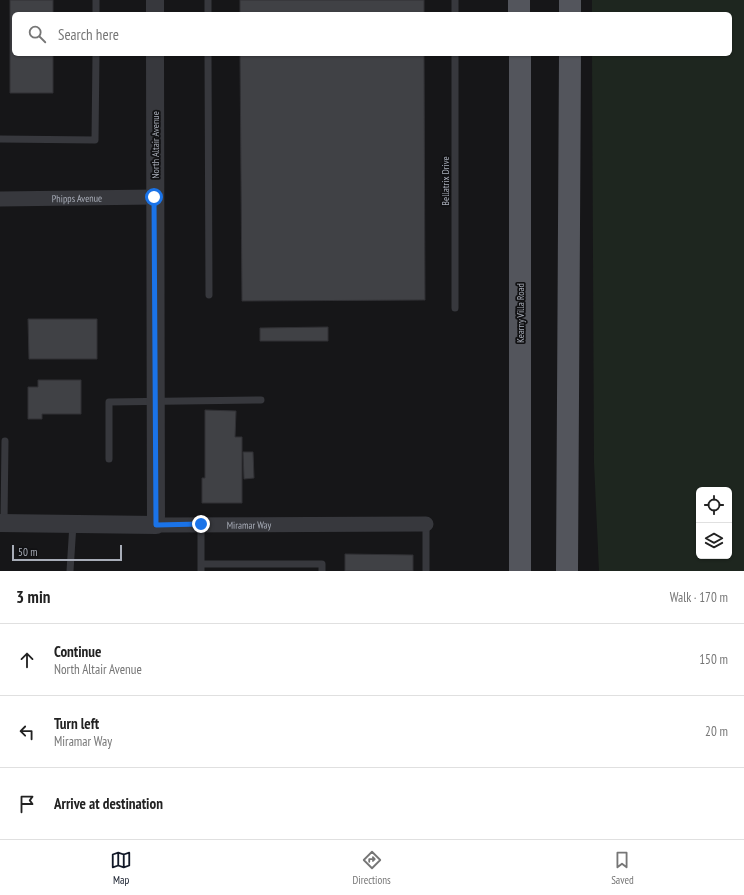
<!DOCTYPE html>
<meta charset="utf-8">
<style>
body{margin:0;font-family:"PT Sans Narrow",sans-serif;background:#f2f2f2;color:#222}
.controls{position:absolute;right:12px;bottom:12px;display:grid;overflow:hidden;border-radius:6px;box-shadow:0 1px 3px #0004}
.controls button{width:36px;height:36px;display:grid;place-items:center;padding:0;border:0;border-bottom:1px solid #e0e0e0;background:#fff;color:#222;font:20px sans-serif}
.scale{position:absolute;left:12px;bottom:10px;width:110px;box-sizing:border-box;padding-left:4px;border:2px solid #a8adb8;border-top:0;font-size:11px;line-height:14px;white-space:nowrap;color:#a8adb8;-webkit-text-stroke:3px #111113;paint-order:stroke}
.stop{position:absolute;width:12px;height:12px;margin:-9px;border:3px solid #1a73e8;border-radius:50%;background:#fff}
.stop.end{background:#1a73e8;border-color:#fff;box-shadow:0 1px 4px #0008}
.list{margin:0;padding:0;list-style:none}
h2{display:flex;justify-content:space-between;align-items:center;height:52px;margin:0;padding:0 16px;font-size:17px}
h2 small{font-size:13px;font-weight:400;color:#767676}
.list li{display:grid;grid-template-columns:26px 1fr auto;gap:12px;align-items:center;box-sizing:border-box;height:72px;padding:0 16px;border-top:1px solid #e0e0e0}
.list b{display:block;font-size:15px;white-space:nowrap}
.list p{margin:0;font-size:13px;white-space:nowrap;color:#767676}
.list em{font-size:13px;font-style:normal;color:#767676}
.icon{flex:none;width:22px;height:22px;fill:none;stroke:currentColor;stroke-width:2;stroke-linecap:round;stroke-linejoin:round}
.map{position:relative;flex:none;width:744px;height:571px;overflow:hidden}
.search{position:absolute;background:#fff;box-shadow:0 1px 3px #0004;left:12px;right:12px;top:12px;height:44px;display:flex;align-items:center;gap:10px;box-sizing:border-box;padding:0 14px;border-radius:6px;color:#767676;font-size:15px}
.sheet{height:268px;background:#fff}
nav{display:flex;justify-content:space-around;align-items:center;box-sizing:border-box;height:56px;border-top:1px solid #e0e0e0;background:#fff;font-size:11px;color:#767676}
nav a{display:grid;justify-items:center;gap:2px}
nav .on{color:#111827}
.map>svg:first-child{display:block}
</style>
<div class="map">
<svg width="744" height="571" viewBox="0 0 744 571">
<rect width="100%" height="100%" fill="#161618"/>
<path fill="#1e261f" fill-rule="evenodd" d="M592 0H744V571H599L594 463 592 54H730V14H592ZM699 490H729V556H699Z"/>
<path fill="#404145" stroke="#303034" d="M10 0H53V14H14V54H53V93H10Z
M240 0H424V14H240Z
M240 54H424L425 300 242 301Z
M28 319H97V359H29Z
M328 327V341H260V328Z
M38 380H81V414H42V419H28V387H38Z
M205 410 236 411 235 437H242V503H202V478H205Z
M243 452H253L254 478 244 479Z
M345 554 413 555V571H345Z"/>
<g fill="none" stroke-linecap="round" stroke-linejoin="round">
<path stroke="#37383d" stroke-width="7" d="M455 0V14
M96 14V0
M208 14V0
M208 54 209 295
M455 54V308
M0 139 95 140 96 54
M109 459V402L261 400
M4 522 5 441
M201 564V525
M70 571 73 524
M201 571V564H322V571
M426 571V524"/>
<g stroke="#37383d" stroke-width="15">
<path id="s1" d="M0 199 154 197"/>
<path id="s2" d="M156 525 426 524"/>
</g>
<path stroke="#37383d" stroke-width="18" d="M155 0V14
M0 523 156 525 155 54"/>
<path stroke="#53555c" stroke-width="22" d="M519 0V14
M570 14V0
M520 54V571
M567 571 570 54"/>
</g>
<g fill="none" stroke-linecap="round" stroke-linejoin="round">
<path stroke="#1a73e8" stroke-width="5" d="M154 197 156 525 201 524"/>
</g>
<g text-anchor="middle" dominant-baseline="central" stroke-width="3.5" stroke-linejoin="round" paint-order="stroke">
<g font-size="10" fill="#a8adb8" stroke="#111113">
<text transform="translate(155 145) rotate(-90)">North Altair Avenue</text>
<text transform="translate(445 181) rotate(-90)">Bellatrix Drive</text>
<text stroke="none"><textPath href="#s1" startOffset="77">Phipps Avenue</textPath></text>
<text transform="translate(520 313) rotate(-90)">Kearny Villa Road</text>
<text stroke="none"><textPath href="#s2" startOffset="93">Miramar Way</textPath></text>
</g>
</g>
</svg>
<div class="controls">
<button><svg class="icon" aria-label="locate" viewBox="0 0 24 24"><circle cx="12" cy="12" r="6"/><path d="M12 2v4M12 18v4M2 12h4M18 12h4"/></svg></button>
<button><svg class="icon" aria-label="layers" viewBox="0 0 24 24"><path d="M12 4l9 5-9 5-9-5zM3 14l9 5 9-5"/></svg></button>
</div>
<div class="scale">50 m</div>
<div class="stop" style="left:154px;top:197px"></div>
<div class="stop end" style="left:201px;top:524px"></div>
<div class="search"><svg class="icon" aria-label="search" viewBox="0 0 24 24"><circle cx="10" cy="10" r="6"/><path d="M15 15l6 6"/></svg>Search here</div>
</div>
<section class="sheet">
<h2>3 min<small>Walk · 170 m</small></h2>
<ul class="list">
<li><svg class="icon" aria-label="ahead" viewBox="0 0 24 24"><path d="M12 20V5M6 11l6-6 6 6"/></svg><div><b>Continue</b><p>North Altair Avenue</p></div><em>150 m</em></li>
<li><svg class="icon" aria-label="left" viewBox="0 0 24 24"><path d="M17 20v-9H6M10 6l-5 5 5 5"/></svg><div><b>Turn left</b><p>Miramar Way</p></div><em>20 m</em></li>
<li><svg class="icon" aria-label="arrive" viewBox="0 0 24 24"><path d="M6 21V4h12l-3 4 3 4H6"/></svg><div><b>Arrive at destination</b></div></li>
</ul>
</section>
<nav>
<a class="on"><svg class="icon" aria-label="map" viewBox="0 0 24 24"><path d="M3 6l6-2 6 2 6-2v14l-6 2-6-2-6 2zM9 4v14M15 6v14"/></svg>Map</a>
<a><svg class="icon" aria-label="directions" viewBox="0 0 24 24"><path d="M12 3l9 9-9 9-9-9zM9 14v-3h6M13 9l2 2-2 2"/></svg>Directions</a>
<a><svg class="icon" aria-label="saved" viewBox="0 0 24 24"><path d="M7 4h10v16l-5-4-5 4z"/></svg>Saved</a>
</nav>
